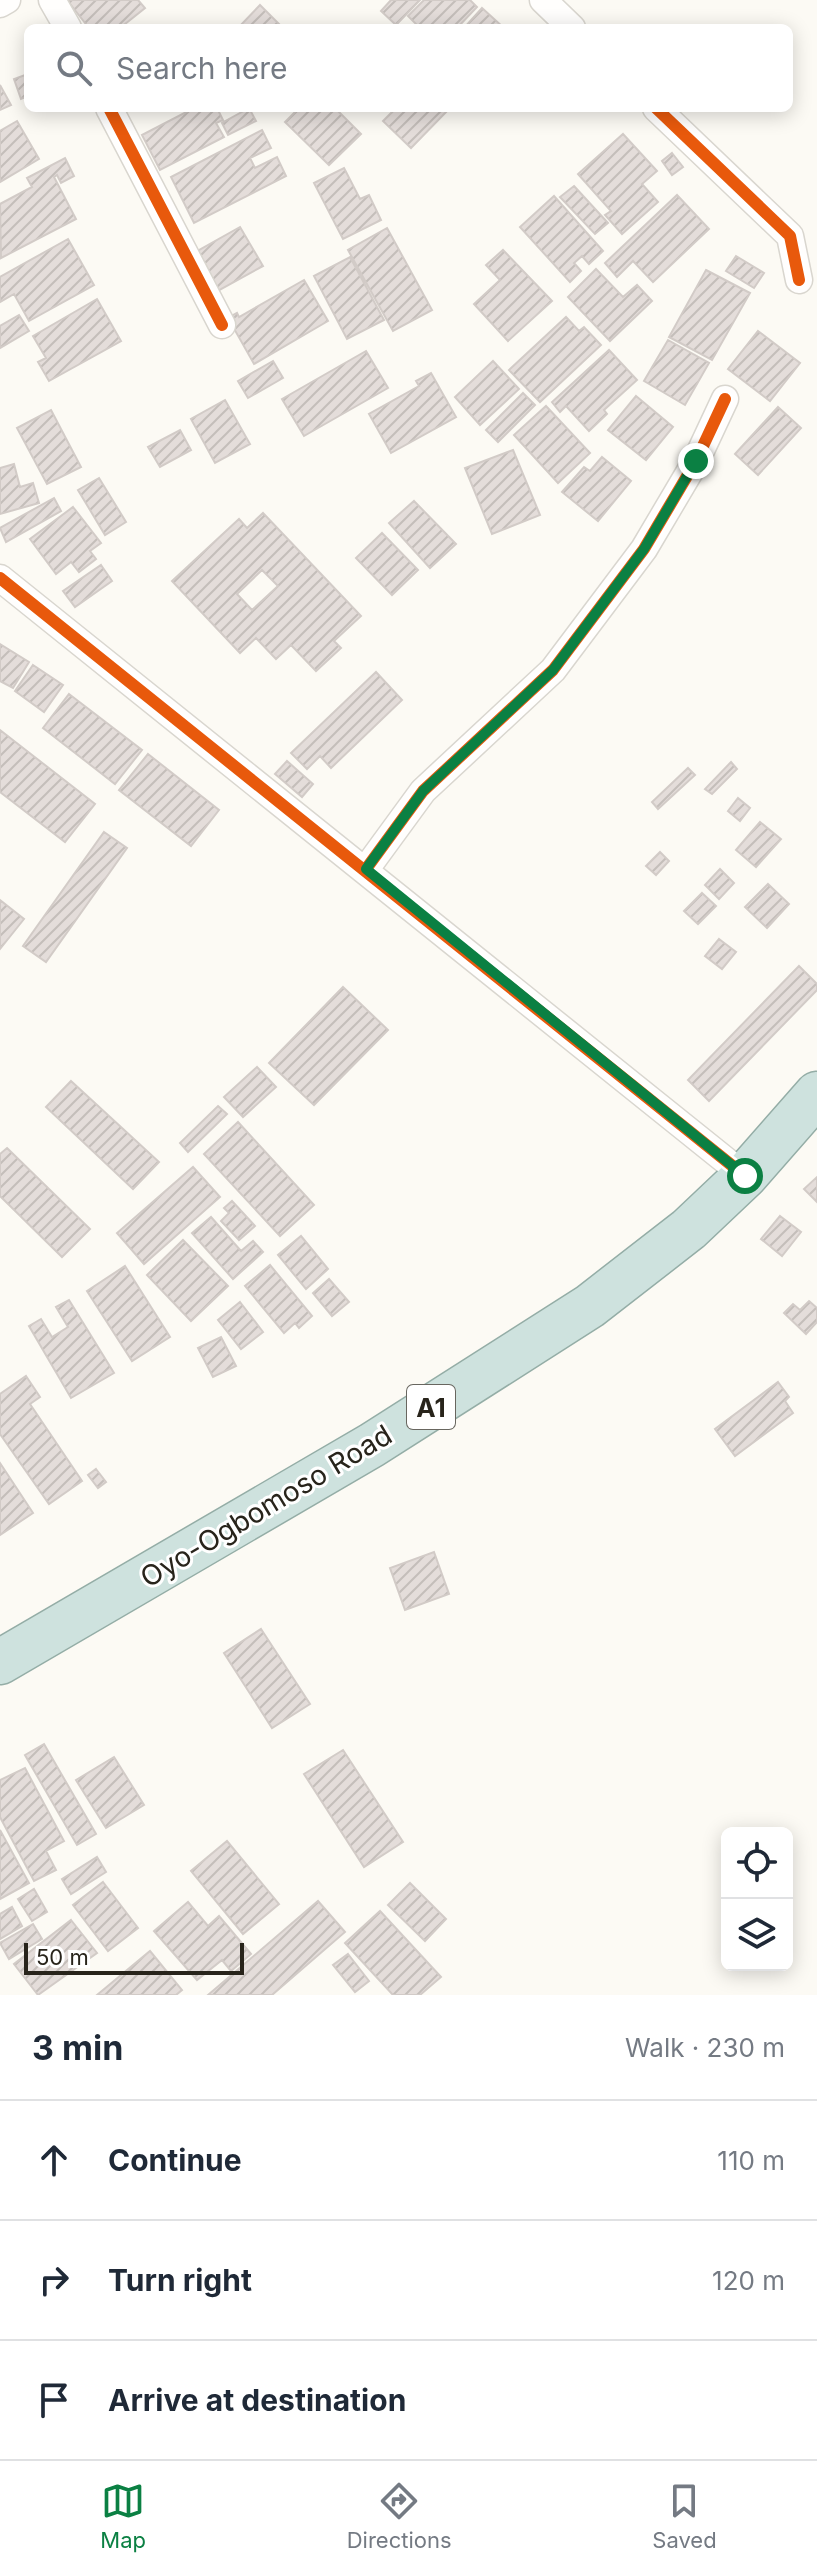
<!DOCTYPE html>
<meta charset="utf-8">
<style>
body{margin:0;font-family:Inter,sans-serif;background:#f2f2f3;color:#1f2937}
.controls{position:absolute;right:24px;bottom:24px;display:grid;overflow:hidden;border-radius:12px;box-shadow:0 4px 20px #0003}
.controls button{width:72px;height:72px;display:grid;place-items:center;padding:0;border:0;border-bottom:2px solid #e0e1e3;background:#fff;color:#1f2937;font:40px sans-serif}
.scale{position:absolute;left:24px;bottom:20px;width:220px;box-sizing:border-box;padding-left:8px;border:4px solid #28241b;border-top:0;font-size:22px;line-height:28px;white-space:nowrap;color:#28241b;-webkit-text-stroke:6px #fff;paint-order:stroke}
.stop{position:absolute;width:24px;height:24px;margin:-18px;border:6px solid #0b8043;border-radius:50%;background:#fff}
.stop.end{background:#0b8043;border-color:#fff;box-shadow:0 2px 8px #0008}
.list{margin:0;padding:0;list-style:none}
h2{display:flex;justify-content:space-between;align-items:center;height:104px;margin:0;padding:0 32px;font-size:34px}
h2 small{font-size:26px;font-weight:400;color:#747a83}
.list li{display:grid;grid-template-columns:52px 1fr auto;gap:24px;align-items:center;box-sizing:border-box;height:120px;padding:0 32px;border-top:2px solid #e0e1e3}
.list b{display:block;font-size:30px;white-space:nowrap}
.list em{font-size:26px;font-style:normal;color:#747a83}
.icon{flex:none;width:44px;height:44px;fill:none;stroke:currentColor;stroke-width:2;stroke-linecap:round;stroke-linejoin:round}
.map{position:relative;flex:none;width:817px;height:1995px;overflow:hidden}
.search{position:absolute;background:#fff;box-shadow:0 4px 20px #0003;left:24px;right:24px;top:24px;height:88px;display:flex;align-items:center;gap:20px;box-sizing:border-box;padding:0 28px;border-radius:12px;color:#747a83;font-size:30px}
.sheet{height:464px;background:#fff}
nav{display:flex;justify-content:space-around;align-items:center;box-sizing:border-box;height:112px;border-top:2px solid #e0e1e3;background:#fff;font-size:22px;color:#747a83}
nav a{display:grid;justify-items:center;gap:4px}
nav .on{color:#0b8043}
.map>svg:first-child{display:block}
</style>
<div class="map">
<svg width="817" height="1995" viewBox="0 0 817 1995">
<defs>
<pattern id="building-hatch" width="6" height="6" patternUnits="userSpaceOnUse" patternTransform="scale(2)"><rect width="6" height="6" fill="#e4ddda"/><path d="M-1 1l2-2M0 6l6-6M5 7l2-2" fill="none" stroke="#c4beba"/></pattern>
</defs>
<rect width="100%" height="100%" fill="#fcfaf4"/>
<path fill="url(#building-hatch)" stroke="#d2cbc7" stroke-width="2" fill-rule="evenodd" d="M67 0H138L145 8 120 28H89Z
M391 0H420L396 25 381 11Z
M424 0H470L477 7 457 28H420L408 16Z
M260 5 283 28H238Z
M482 8 504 28H464Z
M28 74V96L21 99 14 79Z
M0 85 11 105 0 110Z
M194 108H217L223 120 216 123 224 137 160 170 142 135Z
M249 108 256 121 228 135 222 123Z
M299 108H335L361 134 329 165 285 122Z
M396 108H450L411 148 383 121Z
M17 121 39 159 0 182V131Z
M262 130 271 148 250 158 255 168 277 157 286 176 194 223 171 177Z
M623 134 657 171 642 184 658 202 622 234 605 215 611 211 578 174Z
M672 153 683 167 672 175 662 161Z
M65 158 74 176 61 183 57 175 54 177 76 219 1 258 0 204 32 187 27 178Z
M344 168 360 199 369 195 381 220 343 239 314 183Z
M574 186 608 223 595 234 560 197Z
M677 195 709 229 653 282 633 261 617 277 605 263Z
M554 196 603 251 589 264 582 256 574 263 581 271 570 282 520 227Z
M240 227 263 266 216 292 194 253Z
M387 228 432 310 393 331 348 250Z
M68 239 94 285 29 321 14 294 0 302V277Z
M503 250 552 301 508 341 474 304 500 280 486 265Z
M736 256 764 273 754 288 726 271Z
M350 257 384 320 347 339 314 276Z
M596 269 623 297 637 285 652 301 610 341 568 297Z
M706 270 750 293 712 360 669 337Z
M304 280 328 321 254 364 228 318 237 313 239 317Z
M97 299 121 341 49 381 38 362 46 358 33 336Z
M19 315 29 331 0 348V326Z
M566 317 579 331 584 327 601 345 540 402 509 370Z
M758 331 800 363 770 401 728 369Z
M668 340 709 363 685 405 644 381Z
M609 350 637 380 604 410 607 414 589 431 566 406 560 412 552 402Z
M366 351 388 388 304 436 282 399Z
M273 361 283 378 248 398 238 381Z
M493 361 519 389 480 425 455 397Z
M431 373 456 417 391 453 369 414 419 386 416 381Z
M523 393 535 405 498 442 486 430Z
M636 396 673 427 646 460 608 430Z
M225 400 250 444 215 463 191 419Z
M546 406 590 453 558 483 514 435Z
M778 407 801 428 758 475 735 454Z
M51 410 81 467 47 484 17 428Z
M180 430 191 450 160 467 148 447Z
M513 450 540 515 492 534 465 468Z
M602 457 631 481 598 521 562 492 584 467 590 471Z
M14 464 20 487 33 483 39 503 0 514V468Z
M99 478 126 522 105 535 78 490Z
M54 498 61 511 6 542 0 528Z
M414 501 456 544 430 568 389 523Z
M73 507 101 543 90 551 96 559 79 572 71 562 56 574 30 539Z
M263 513 361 616 334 641 341 648 316 671 291 645 276 659 256 638 240 653 172 581 239 519 247 528ZM262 570 278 586 252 610 237 594Z
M382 533 418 570 392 595 356 558Z
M101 565 112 581 75 607 63 591Z
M0 644 29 662 13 688 0 681Z
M33 665 63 685 44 712 15 691Z
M376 672 402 700 331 768 320 756 307 769 291 753Z
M69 694 142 750 115 784 43 728Z
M0 730 95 804 65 842 0 792Z
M148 754 219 810 191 846 119 790Z
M287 761 313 784 302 797 275 774Z
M731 762 737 769 712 794 705 789Z
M688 768 695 775 658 809 652 802Z
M738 798 750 808 740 821 728 811Z
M760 822 781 839 756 867 736 850Z
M104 832 127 848 46 962 23 946Z
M660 852 669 861 656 875 646 866Z
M720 869 734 883 719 899 705 885Z
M768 884 789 904 767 928 745 907Z
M702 893 716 906 698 924 684 911Z
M0 900 24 919 0 949Z
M719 939 736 952 722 969 705 956Z
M799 966 817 984V990L709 1101 688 1080Z
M343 987 388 1030 314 1105 269 1063Z
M257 1067 276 1087 243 1117 224 1097Z
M71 1081 159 1162 133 1189 46 1107Z
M218 1106 227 1114 188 1152 180 1143Z
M238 1122 314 1205 280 1236 204 1154Z
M7 1148 90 1229 62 1257 0 1196V1154Z
M193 1167 220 1197 144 1264 117 1233Z
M817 1177V1202L804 1189Z
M232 1201 255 1226 239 1240 221 1221 229 1213 224 1208Z
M780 1216 801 1232 782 1256 761 1239Z
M211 1217 241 1251 253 1241 263 1252 233 1279 192 1233Z
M301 1236 328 1269 306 1289 278 1255Z
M183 1240 228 1286 191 1321 147 1275Z
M270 1265 312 1316 299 1328 295 1323 284 1333 245 1286Z
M125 1266 170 1337 132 1361 87 1291Z
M329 1279 349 1302 332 1316 313 1293Z
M69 1300 114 1373 71 1398 29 1326 41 1319 52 1337 68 1327 56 1307Z
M809 1301 817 1308V1322L806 1334 784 1313 793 1304 800 1310Z
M240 1302 263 1332 241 1349 218 1320Z
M221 1337 236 1366 213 1377 198 1348Z
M26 1376 40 1397 30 1404 82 1481 49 1504 0 1434V1394Z
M778 1382 789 1397 785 1401 793 1413 735 1456 715 1429Z
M0 1463 33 1513 0 1535Z
M96 1469 106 1482 98 1488 88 1475Z
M434 1552 449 1594 405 1610 390 1568Z
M261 1629 310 1704 272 1728 224 1653Z
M44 1744 96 1834 77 1845 25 1755Z
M343 1750 403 1842 364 1867 304 1774Z
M114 1757 144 1805 106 1828 76 1780Z
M25 1768 64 1841 46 1851 56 1870 34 1881 0 1817V1780Z
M0 1830 29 1883 0 1899Z
M227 1841 279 1904 243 1934 191 1871Z
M97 1857 106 1872 71 1894 62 1879Z
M103 1882 138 1928 108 1951 73 1905Z
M410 1883 446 1919 425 1941 388 1905Z
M34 1889 47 1912 32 1921 18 1899Z
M318 1901 345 1932 272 1995H208Z
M188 1902 208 1926 219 1916 251 1954 231 1971 222 1960 197 1980 154 1931Z
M12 1907 22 1926 0 1939V1914Z
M380 1911 441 1977 420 1995H393L345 1943Z
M71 1920 97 1953 38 1995 14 1964Z
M33 1924 42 1939 9 1959 0 1943Z
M150 1951 182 1990 176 1995H97Z
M348 1954 369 1981 355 1992 333 1965Z"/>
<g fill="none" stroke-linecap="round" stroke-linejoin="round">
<defs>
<path id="minor" d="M52 0 68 28
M543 0 572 28
M0 4 7 0
M109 108 222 325
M656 108 790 236 799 280
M0 578 745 1176
M366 869 423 791 553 670 644 549 696 461 725 399"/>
<path id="trunk" d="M0 1662 372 1445 590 1306 689 1229 745 1176 817 1094"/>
</defs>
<use href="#minor" stroke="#d9d6cf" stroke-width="29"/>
<use href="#trunk" stroke="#94ada6" stroke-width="47"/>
<use href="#minor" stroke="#fffefd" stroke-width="26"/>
<use href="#trunk" stroke="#cee2de" stroke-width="44"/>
<defs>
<path id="cycleway" d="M109 108 222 325
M656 108 790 236 799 280
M0 578 745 1176
M366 869 423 791 553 670 644 549 696 461 725 399"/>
</defs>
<use href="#cycleway" stroke="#fff" stroke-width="17"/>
<use href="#cycleway" stroke="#e8590c" stroke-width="12"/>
</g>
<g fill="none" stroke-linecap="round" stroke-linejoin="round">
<path stroke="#0b8043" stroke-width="10" d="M696 461 644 549 553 670 423 791 366 869 745 1176"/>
</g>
<g text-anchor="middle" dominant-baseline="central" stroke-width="6" stroke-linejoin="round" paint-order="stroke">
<rect fill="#fff" stroke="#68665f" stroke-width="2" x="407" y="1385" width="48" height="44" rx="6"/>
<g font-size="26" font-weight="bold" fill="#28241b">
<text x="431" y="1407">A1</text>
</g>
<g font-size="28" fill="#28241b" stroke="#fff">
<text transform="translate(266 1506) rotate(-31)">Oyo-Ogbomoso Road</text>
</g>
</g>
</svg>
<div class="controls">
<button><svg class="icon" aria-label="locate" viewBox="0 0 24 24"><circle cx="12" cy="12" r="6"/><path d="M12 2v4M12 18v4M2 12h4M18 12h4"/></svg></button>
<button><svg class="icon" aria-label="layers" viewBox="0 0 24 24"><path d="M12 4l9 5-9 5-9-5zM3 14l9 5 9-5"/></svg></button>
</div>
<div class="scale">50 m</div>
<div class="stop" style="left:745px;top:1176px"></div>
<div class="stop end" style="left:696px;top:461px"></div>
<div class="search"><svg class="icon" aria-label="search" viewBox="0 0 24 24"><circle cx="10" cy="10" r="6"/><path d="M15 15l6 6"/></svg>Search here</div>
</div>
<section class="sheet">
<h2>3 min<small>Walk · 230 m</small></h2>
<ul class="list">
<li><svg class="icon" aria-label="ahead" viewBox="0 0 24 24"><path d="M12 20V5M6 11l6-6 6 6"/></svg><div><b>Continue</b></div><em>110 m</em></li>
<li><svg class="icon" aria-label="right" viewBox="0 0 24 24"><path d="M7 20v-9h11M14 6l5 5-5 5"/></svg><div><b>Turn right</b></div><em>120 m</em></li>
<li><svg class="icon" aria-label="arrive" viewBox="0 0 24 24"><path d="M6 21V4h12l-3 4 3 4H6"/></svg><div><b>Arrive at destination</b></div></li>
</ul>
</section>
<nav>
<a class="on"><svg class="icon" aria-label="map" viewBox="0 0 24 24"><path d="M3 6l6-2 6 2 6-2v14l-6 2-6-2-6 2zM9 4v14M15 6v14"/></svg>Map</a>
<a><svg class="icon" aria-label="directions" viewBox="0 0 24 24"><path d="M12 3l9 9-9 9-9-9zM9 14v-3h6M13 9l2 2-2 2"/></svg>Directions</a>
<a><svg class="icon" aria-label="saved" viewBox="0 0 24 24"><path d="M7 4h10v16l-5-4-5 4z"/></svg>Saved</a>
</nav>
